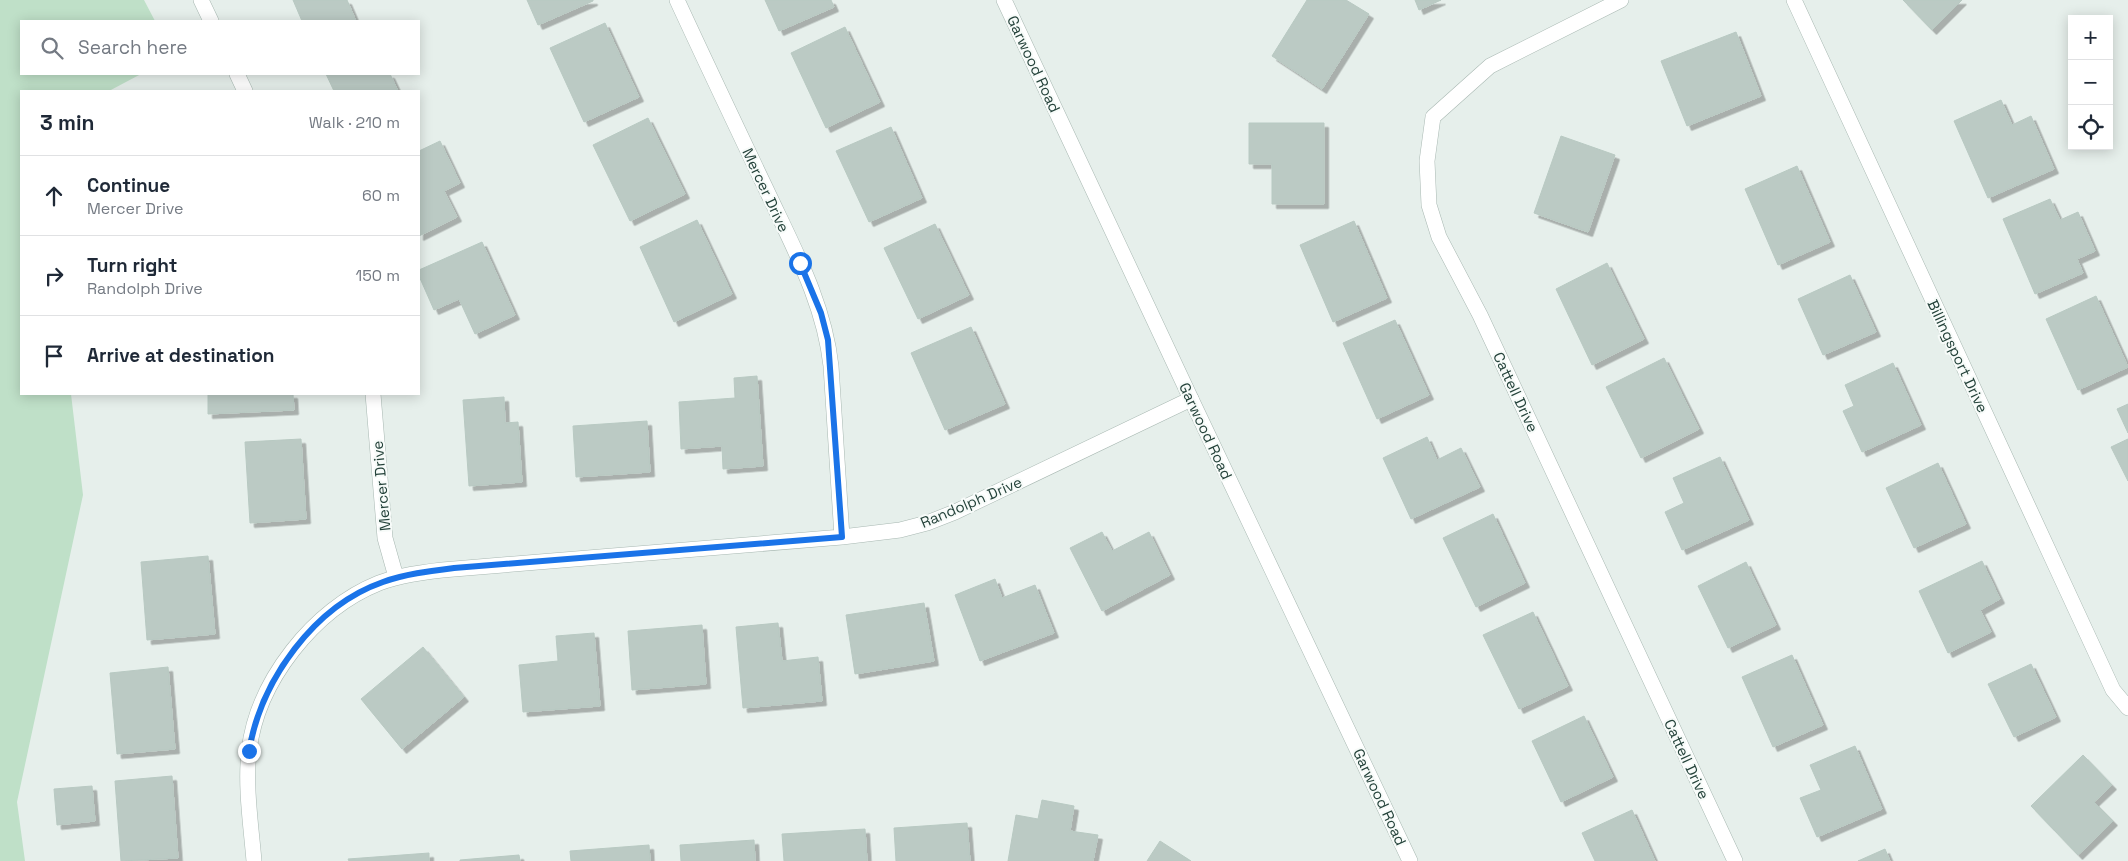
<!DOCTYPE html>
<meta charset="utf-8">
<style>
body{margin:0;font-family:"Space Grotesk",sans-serif;background:#f2f2f3;color:#1f2937}
.controls{position:absolute;right:15px;top:15px;display:grid;overflow:hidden;border-radius:0px;box-shadow:0 2px 12px #0003}
.controls button{width:45px;height:45px;display:grid;place-items:center;padding:0;border:0;border-bottom:1px solid #e0e1e3;background:#fff;color:#1f2937;font:25px sans-serif}
.stop{position:absolute;width:15px;height:15px;margin:-11px;border:4px solid #1a73e8;border-radius:50%;background:#fff}
.stop.end{background:#1a73e8;border-color:#fff;box-shadow:0 1px 5px #0008}
.list{margin:0;padding:0;list-style:none}
h2{display:flex;justify-content:space-between;align-items:center;height:65px;margin:0;padding:0 20px;font-size:21px}
h2 small{font-size:16px;font-weight:400;color:#747a83}
.list li{display:grid;grid-template-columns:32px 1fr auto;gap:15px;align-items:center;box-sizing:border-box;height:80px;padding:0 20px;border-top:1px solid #e0e1e3}
.list b{display:block;font-size:19px;white-space:nowrap}
.list p{margin:0;font-size:16px;white-space:nowrap;color:#747a83}
.list em{font-size:16px;font-style:normal;color:#747a83}
.icon{flex:none;width:28px;height:28px;fill:none;stroke:currentColor;stroke-width:2;stroke-linecap:round;stroke-linejoin:round}
.map{position:relative;flex:none;width:2128px;height:861px;overflow:hidden}
.search{position:absolute;background:#fff;box-shadow:0 2px 12px #0003;left:20px;top:20px;width:400px;height:55px;display:flex;align-items:center;gap:12px;box-sizing:border-box;padding:0 18px;border-radius:0px;color:#747a83;font-size:19px}
.panel{position:absolute;background:#fff;box-shadow:0 2px 12px #0003;left:20px;top:90px;width:400px;height:305px;border-radius:0px}
.map>svg:first-child{display:block}
</style>
<div class="map">
<svg width="2128" height="861" viewBox="0 0 2128 861">
<defs>
<filter id="shadow"><feDropShadow dx="4.5" dy="4.5" stdDeviation="0" flood-color="#0004"/></filter>
</defs>
<rect width="100%" height="100%" fill="#e6efeb"/>
<path fill="#bfe0c8" d="M0 0H144L155 21H21V74H141L109 91H21V394H71L83 495 17 802 25 861H0Z"/>
<path fill="#bbcac4" stroke="#b8c9c2" filter="url(#shadow)" d="M293 0H347L356 21H302Z
M527 0H593V1L538 25Z
M765 0H831L834 7 779 31Z
M1307 0H1346L1369 14 1322 89 1272 56Z
M1415 0H1441L1419 10Z
M1903 0H1962L1932 30Z
M605 23 639 97 584 122 550 48Z
M845 27 880 102 826 128 791 53Z
M1736 32 1761 96 1687 126 1661 61Z
M326 74H390L398 91H334Z
M2001 100 2012 125 2031 116 2054 169 1988 198 1954 121Z
M648 118 685 194 630 221 593 145Z
M1249 123H1324V204H1272V164H1249Z
M891 127 922 198 869 222 836 151Z
M1561 136 1615 155 1588 232 1534 213Z
M440 141 460 183 444 191 457 217 419 236V151Z
M1797 166 1830 242 1778 265 1745 189Z
M2050 199 2060 220 2078 212 2095 251 2077 259 2083 273 2035 294 2003 219Z
M697 220 732 294 674 322 640 247Z
M1354 221 1387 298 1333 322 1300 245Z
M935 224 969 295 918 319 884 248Z
M482 242 515 315 475 334 459 299 434 310 419 276V270Z
M1607 263 1644 339 1592 365 1556 289Z
M1850 275 1876 332 1823 355 1798 299Z
M2096 296 2128 367 2078 390 2046 319Z
M1395 320 1429 395 1377 419 1343 343Z
M971 327 1005 404 945 430 911 353Z
M1664 358 1699 429 1641 458 1606 387Z
M1893 363 1921 425 1862 452 1843 411 1854 406 1845 385Z
M757 376 763 466 723 469 722 446 681 449 679 402 735 398 734 378Z
M208 394H293L294 410 208 414Z
M504 397 505 423 518 422 522 482 469 486 463 400Z
M2128 404V433L2117 409Z
M647 421 650 472 576 477 573 426Z
M1427 437 1437 460 1461 448 1480 487 1411 519 1383 458Z
M301 439 306 519 250 523 245 442Z
M2128 439V481L2111 447Z
M1720 457 1749 520 1682 550 1665 512 1684 503 1673 478Z
M1938 463 1966 524 1914 548 1886 488Z
M1493 514 1525 583 1476 607 1443 538Z
M1102 532 1112 551 1149 532 1170 575 1102 611 1070 548Z
M208 556 215 634 147 640 141 562Z
M1982 561 2000 599 1980 610 1991 632 1948 653 1919 591Z
M1746 562 1776 625 1728 648 1698 586Z
M995 579 1002 598 1035 585 1054 633 980 661 955 595Z
M924 603 934 661 855 674 846 615Z
M1533 612 1568 686 1519 709 1483 635Z
M778 623 782 661 818 657 822 701 743 708 736 627Z
M702 625 706 684 632 690 628 631Z
M594 633 600 706 523 712 519 665 558 661 556 636Z
M423 647 464 697 402 749 361 699Z
M1792 655 1823 725 1773 747 1742 677Z
M2031 664 2056 717 2014 737 1988 684Z
M168 667 175 749 117 754 110 673Z
M1584 716 1613 777 1561 802 1532 741Z
M1855 746 1882 809 1817 837 1800 798 1821 790 1810 765Z
M2083 755 2112 785 2094 802 2113 821 2078 855 2031 806Z
M172 776 178 858 121 861 115 781Z
M92 786 95 821 57 825 54 789Z
M1042 800 1074 806 1070 831 1098 835 1093 861H1008L1016 815 1038 819Z
M1632 810 1655 861H1595L1582 833Z
M967 823 970 861H896L894 828Z
M865 829 867 861H784L782 834Z
M754 840 755 861H681L680 845Z
M1160 841 1191 861H1147Z
M649 845 650 861H571L570 851Z
M1885 849 1890 861H1858Z
M429 853V861H349L348 859Z
M519 855 520 861H460V860Z"/>
<g fill="none" stroke-linecap="round" stroke-linejoin="round">
<defs>
<path id="minor" d="M201 0 211 21
M677 0C706 63 736 126 766 189 793 247 824 302 831 366L842 537
M1621 0 1490 66 1433 117 1427 161 1429 205 1439 237 1480 315 1735 861
M1794 0 2113 690 2128 708
M237 74 245 91
M373 394 385 538 396 577
M254 861C251 825 245 787 249 751 257 681 314 609 379 583 403 574 429 571 454 569L842 537 900 530 927 523 955 512 1191 399"/>
<path id="tertiary" d="M1004 0 1191 399 1410 861"/>
</defs>
<use href="#minor" stroke="#a8b8b2" stroke-width="16"/>
<use href="#tertiary" stroke="#a8b8b2" stroke-width="16"/>
<use href="#minor" stroke="#fff" stroke-width="15"/>
<use href="#tertiary" stroke="#fff" stroke-width="15"/>
</g>
<g fill="none" stroke-linecap="round" stroke-linejoin="round">
<path stroke="#1a73e8" stroke-width="6" d="M249 751C261 680 314 606 383 582 405 574 430 571 454 568L842 537 828 340 821 313 800 263"/>
</g>
<g text-anchor="middle" dominant-baseline="central" stroke-width="4" stroke-linejoin="round" paint-order="stroke">
<g font-size="15" fill="#24423a" stroke="#f7fbf9">
<text transform="translate(1034 64) rotate(65)">Garwood Road</text>
<text transform="translate(766 190) rotate(65)">Mercer Drive</text>
<text transform="translate(1958 356) rotate(65)">Billingsport Drive</text>
<text transform="translate(1516 392) rotate(65)">Cattell Drive</text>
<text transform="translate(1206 431) rotate(65)">Garwood Road</text>
<text transform="translate(381 486) rotate(-95)">Mercer Drive</text>
<text transform="translate(971 502) rotate(-23)">Randolph Drive</text>
<text transform="translate(1687 759) rotate(65)">Cattell Drive</text>
<text transform="translate(1380 797) rotate(65)">Garwood Road</text>
</g>
</g>
</svg>
<div class="controls">
<button>+</button>
<button>−</button>
<button><svg class="icon" aria-label="locate" viewBox="0 0 24 24"><circle cx="12" cy="12" r="6"/><path d="M12 2v4M12 18v4M2 12h4M18 12h4"/></svg></button>
</div>
<div class="stop" style="left:800px;top:263px"></div>
<div class="stop end" style="left:249px;top:751px"></div>
<div class="search"><svg class="icon" aria-label="search" viewBox="0 0 24 24"><circle cx="10" cy="10" r="6"/><path d="M15 15l6 6"/></svg>Search here</div>
<section class="panel">
<h2>3 min<small>Walk · 210 m</small></h2>
<ul class="list">
<li><svg class="icon" aria-label="ahead" viewBox="0 0 24 24"><path d="M12 20V5M6 11l6-6 6 6"/></svg><div><b>Continue</b><p>Mercer Drive</p></div><em>60 m</em></li>
<li><svg class="icon" aria-label="right" viewBox="0 0 24 24"><path d="M7 20v-9h11M14 6l5 5-5 5"/></svg><div><b>Turn right</b><p>Randolph Drive</p></div><em>150 m</em></li>
<li><svg class="icon" aria-label="arrive" viewBox="0 0 24 24"><path d="M6 21V4h12l-3 4 3 4H6"/></svg><div><b>Arrive at destination</b></div></li>
</ul>
</section>
</div>
